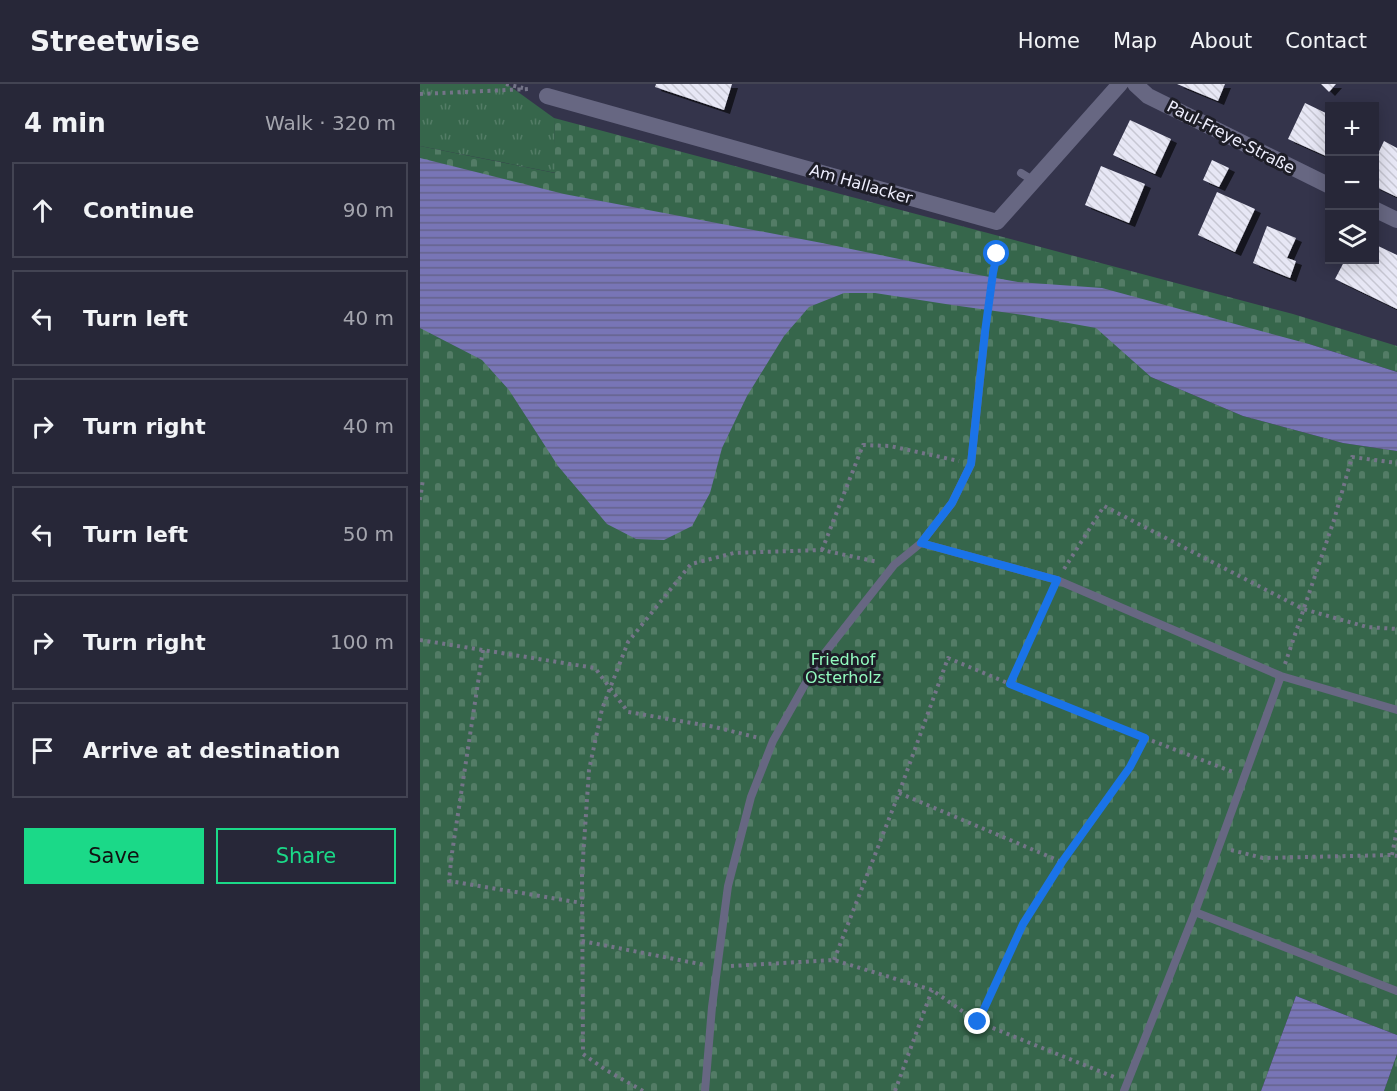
<!DOCTYPE html>
<meta charset="utf-8">
<style>
body{margin:0;font-family:"DejaVu Sans",sans-serif;background:#333343;color:#f1f3f6}
.controls{position:absolute;right:18px;top:18px;display:grid;overflow:hidden;border-radius:0px;box-shadow:0 3px 15px #0003}
.controls button{width:54px;height:54px;display:grid;place-items:center;padding:0;border:0;border-bottom:2px solid #434453;background:#272738;color:#f1f3f6;font:30px sans-serif}
.stop{position:absolute;width:18px;height:18px;margin:-14px;border:4px solid #1a73e8;border-radius:50%;background:#fff}
.stop.end{background:#1a73e8;border-color:#fff;box-shadow:0 2px 6px #0008}
.list{margin:0;padding:0;list-style:none}
h2{display:flex;justify-content:space-between;align-items:center;height:78px;margin:0;padding:0 24px;font-size:26px}
h2 small{font-size:20px;font-weight:400;color:#a4a5ae}
.list li{display:grid;grid-template-columns:39px 1fr auto;gap:18px;align-items:center;box-sizing:border-box;height:96px;margin:0 12px 12px;padding:0 12px;border:2px solid #434453;border-radius:0px}
.list b{display:block;font-size:22px;white-space:nowrap}
.list em{font-size:20px;font-style:normal;color:#a4a5ae}
.actions{display:flex;gap:12px;padding:18px 24px}
.actions a{flex:1;padding:14px 0;border:2px solid #1bd988;border-radius:0px;text-align:center;font-size:21px;color:#1bd988}
.actions .main{background:#1bd988;color:#111}
.icon{flex:none;width:33px;height:33px;fill:none;stroke:currentColor;stroke-width:2;stroke-linecap:round;stroke-linejoin:round}
.map{position:relative;flex:none;width:977px;height:1007px;overflow:hidden}
header{display:flex;align-items:center;gap:36px;box-sizing:border-box;height:84px;padding:0 30px;background:#272738;border-bottom:2px solid #434453}
header strong{font-size:28px}
nav{display:flex;gap:33px;margin-inline-start:auto;font-size:21px}
main{display:flex}
aside{flex:1;background:#272738}
.map>svg:first-child{display:block}
</style>
<header>
<strong>Streetwise</strong>
<nav><a>Home</a><a>Map</a><a>About</a><a>Contact</a></nav>
</header>
<main>
<aside>
<h2>4 min<small>Walk · 320 m</small></h2>
<ul class="list">
<li><svg class="icon" aria-label="ahead" viewBox="0 0 24 24"><path d="M12 20V5M6 11l6-6 6 6"/></svg><div><b>Continue</b></div><em>90 m</em></li>
<li><svg class="icon" aria-label="left" viewBox="0 0 24 24"><path d="M17 20v-9H6M10 6l-5 5 5 5"/></svg><div><b>Turn left</b></div><em>40 m</em></li>
<li><svg class="icon" aria-label="right" viewBox="0 0 24 24"><path d="M7 20v-9h11M14 6l5 5-5 5"/></svg><div><b>Turn right</b></div><em>40 m</em></li>
<li><svg class="icon" aria-label="left" viewBox="0 0 24 24"><path d="M17 20v-9H6M10 6l-5 5 5 5"/></svg><div><b>Turn left</b></div><em>50 m</em></li>
<li><svg class="icon" aria-label="right" viewBox="0 0 24 24"><path d="M7 20v-9h11M14 6l5 5-5 5"/></svg><div><b>Turn right</b></div><em>100 m</em></li>
<li><svg class="icon" aria-label="arrive" viewBox="0 0 24 24"><path d="M6 21V4h12l-3 4 3 4H6"/></svg><div><b>Arrive at destination</b></div></li>
</ul>
<div class="actions"><a class="main">Save</a><a>Share</a></div>
</aside>
<div class="map">
<svg width="977" height="1007" viewBox="0 0 977 1007">
<defs>
<pattern id="grass-tufts" width="24" height="20" patternUnits="userSpaceOnUse" patternTransform="scale(1.5)"><rect width="24" height="20" fill="#36664b"/><path d="M3 7l-1-3M5 7V3M7 7l1-3M15 17l-1-3M17 17v-4M19 17l1-3" fill="none" stroke="#537c66"/></pattern>
<pattern id="cemetery-stones" width="16" height="16" patternUnits="userSpaceOnUse" patternTransform="scale(1.5)"><rect width="16" height="16" fill="#36664b"/><path d="M2 7V4a2 2 0 0 1 4 0v3zM10 15v-3a2 2 0 0 1 4 0v3z" fill="#537c66"/></pattern>
<pattern id="water-rules" width="6" height="5" patternUnits="userSpaceOnUse" patternTransform="scale(1.5)"><rect width="6" height="5" fill="#7875b6"/><path d="M0 2.5h6" fill="none" stroke="#65638c"/></pattern>
<pattern id="building-back-hatch" width="6" height="6" patternUnits="userSpaceOnUse" patternTransform="scale(1.5)"><rect width="6" height="6" fill="#e7e7f5"/><path d="M-1 5l2 2M0 0l6 6M5-1l2 2" fill="none" stroke="#c7c7d3"/></pattern>
<filter id="shadow"><feDropShadow dx="6" dy="4" stdDeviation="0" flood-color="#0009"/></filter>
</defs>
<rect width="100%" height="100%" fill="#34344b"/>
<path fill="url(#grass-tufts)" d="M0 0H87L134 34 136 89 0 62Z"/>
<path fill="url(#cemetery-stones)" d="M134 34 873 230 977 262V288L889 260 731 293 823 332 923 359 977 367V951L876 912 841 1007H0V62L135 89Z
M977 970V1007H964Z"/>
<path fill="url(#water-rules)" d="M0 74 144 110 402 159 542 188 598 198 682 204 889 260 977 288V367L923 359 823 332 731 293 676 244 604 231 532 221 455 209H424L389 223 364 252 327 312 302 364 290 409 272 442 244 456 216 455 187 440 138 382 89 306 62 276 0 244Z
M876 912 977 951V970L964 1007H841Z"/>
<path fill="url(#building-back-hatch)" filter="url(#shadow)" d="M236 0H312L304 26 235 3Z
M757 0H805L798 17Z
M901 0H916L909 8Z
M885 19 910 31V50L908 53H910V64L906 72 868 55Z
M710 36 751 55 735 90 693 71Z
M964 57 977 64V113L954 102V78Z
M792 76 809 84 799 103 783 96Z
M681 82 725 100 709 139 665 121Z
M797 108 835 125 815 168 778 151Z
M847 142 876 154 867 174 876 177 870 194 833 179Z
M954 160 977 171V225L915 195 925 176H954Z"/>
<g fill="none" stroke-linecap="round" stroke-linejoin="round">
<path stroke="#747488" stroke-width="4" stroke-dasharray="3 4.5" stroke-linecap="butt" d="M86 0 103 4
M0 10 109 5V4
M567 235 573 189 577 170V154
M0 416 3 395
M402 466 443 361 470 362 539 377
M644 485 684 422 883 525 947 543 977 545
M0 556 175 584 208 628 295 643 339 654
M63 566 32 769 29 797 162 819
M865 580 914 436 932 373 977 379
M725 654 813 688
M479 709 642 778
M811 766 843 774 972 771 977 772
M972 771 977 745
M162 857 285 881
M414 876 479 709 528 574 590 600
M311 882 414 876 512 906 558 938 694 993
M558 938 603 840 642 778 710 683 725 654 590 600 632 508
M223 1007 186 986 163 970 162 789 169 686 182 625 208 558 271 480 314 469 402 466 458 478
M475 1007 512 906"/>
<path stroke="#676782" stroke-width="8" d="M601 89 614 97
M501 459 637 496 861 592 977 626
M775 828 977 907
M285 1007 292 923 308 802 331 713 353 657 397 579 474 481 501 459 532 419 551 380 565 248
M704 1007 775 828 861 592"/>
<path stroke="#676782" stroke-width="16" d="M715 0 728 12 910 102
M127 12 577 138 700 0
M954 125 977 136"/>
</g>
<g fill="none" stroke-linecap="round" stroke-linejoin="round">
<path stroke="#1a73e8" stroke-width="8" d="M558 938 603 840 642 778 710 683 725 654 590 600 637 496 501 459 532 419 551 380 565 248 573 189 577 170"/>
</g>
<g text-anchor="middle" dominant-baseline="central" stroke-width="6" stroke-linejoin="round" paint-order="stroke">
<g font-size="16" fill="#efeffe" stroke="#1d1d27">
<text transform="translate(811 53) rotate(27)">Paul-Freye-Straße</text>
<text transform="translate(441 100) rotate(16)">Am Hallacker</text>
</g>
<g font-size="16" fill="#93fbbf" stroke="#1d1d27">
<text x="423" y="575">Friedhof<tspan x="423" dy="18">Osterholz</tspan></text>
</g>
</g>
</svg>
<div class="controls">
<button>+</button>
<button>−</button>
<button><svg class="icon" aria-label="layers" viewBox="0 0 24 24"><path d="M12 4l9 5-9 5-9-5zM3 14l9 5 9-5"/></svg></button>
</div>
<div class="stop" style="left:577px;top:170px"></div>
<div class="stop end" style="left:558px;top:938px"></div>
</div>
</main>
